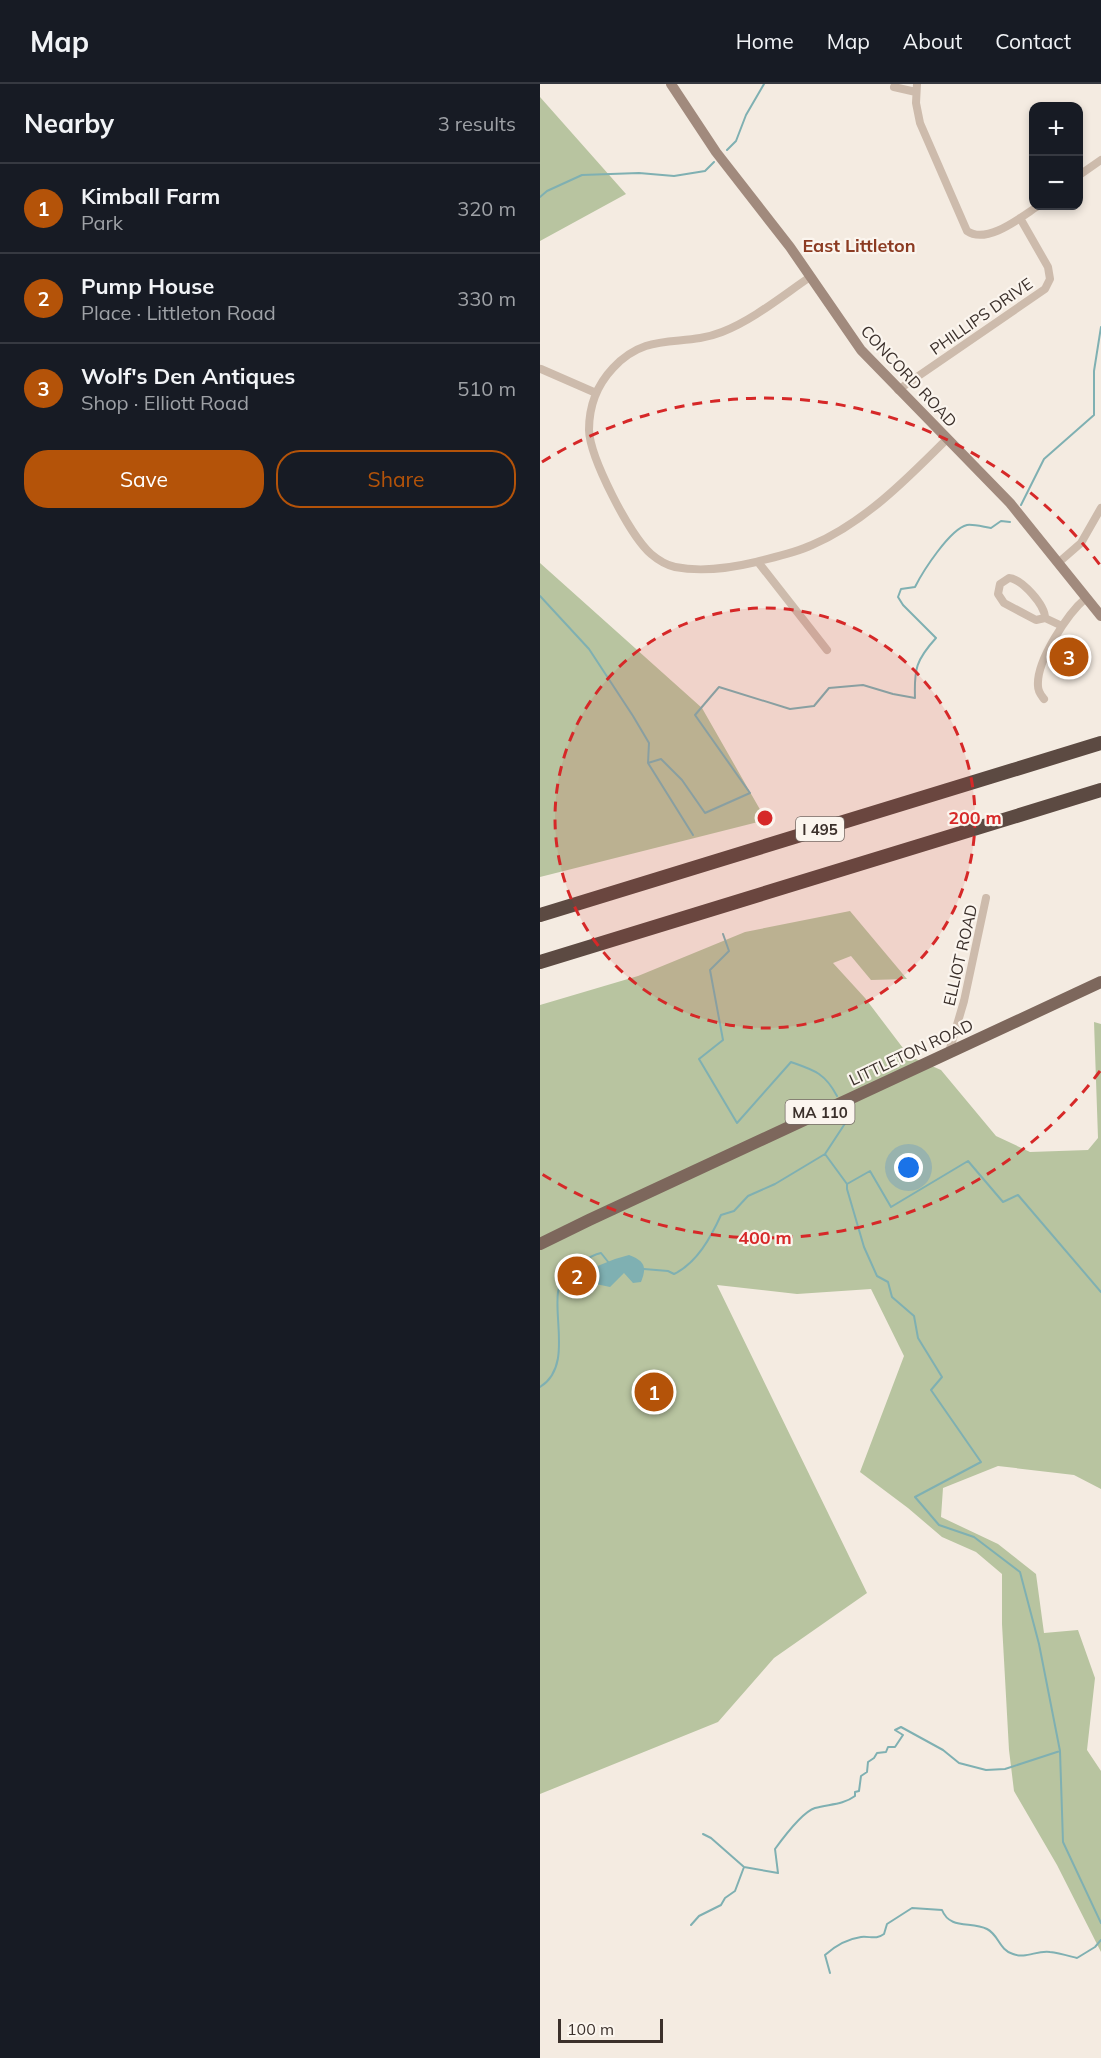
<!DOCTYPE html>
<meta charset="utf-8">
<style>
body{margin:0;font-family:Mulish,sans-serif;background:#20242c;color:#f1f3f6}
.controls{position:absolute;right:18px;top:18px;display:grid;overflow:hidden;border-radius:12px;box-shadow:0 3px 9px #0003}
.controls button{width:54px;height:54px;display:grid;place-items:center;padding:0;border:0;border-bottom:2px solid #363941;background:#171b24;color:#f1f3f6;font:30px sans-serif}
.scale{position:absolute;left:18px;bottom:15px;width:105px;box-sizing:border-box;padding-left:6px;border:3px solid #3b302b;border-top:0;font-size:16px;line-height:21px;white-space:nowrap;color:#3b302b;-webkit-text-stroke:4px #fbf5ee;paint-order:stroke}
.you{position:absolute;left:369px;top:1084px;width:21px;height:21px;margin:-15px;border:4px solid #fff;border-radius:50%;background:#1a73e8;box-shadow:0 0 0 9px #1a73e833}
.badge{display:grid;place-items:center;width:39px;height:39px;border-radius:50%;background:#b45309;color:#fff;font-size:20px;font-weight:700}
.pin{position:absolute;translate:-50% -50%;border:3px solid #fff;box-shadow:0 2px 6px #0006}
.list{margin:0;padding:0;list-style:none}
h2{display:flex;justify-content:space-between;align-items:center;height:78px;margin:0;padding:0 24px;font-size:26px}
h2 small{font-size:20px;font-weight:400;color:#9ea1a6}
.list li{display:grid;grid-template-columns:39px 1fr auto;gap:18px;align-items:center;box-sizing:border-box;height:90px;padding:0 24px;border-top:2px solid #363941}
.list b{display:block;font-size:22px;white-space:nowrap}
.list p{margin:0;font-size:20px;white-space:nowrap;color:#9ea1a6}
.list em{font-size:20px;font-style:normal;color:#9ea1a6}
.actions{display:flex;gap:12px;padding:18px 24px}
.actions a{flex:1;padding:14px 0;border:2px solid #b45309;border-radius:24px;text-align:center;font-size:21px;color:#b45309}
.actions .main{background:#b45309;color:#fff}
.map{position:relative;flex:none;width:561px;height:1974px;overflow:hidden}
header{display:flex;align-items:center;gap:36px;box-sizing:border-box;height:84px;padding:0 30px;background:#171b24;border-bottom:2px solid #363941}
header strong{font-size:28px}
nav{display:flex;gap:33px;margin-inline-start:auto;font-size:21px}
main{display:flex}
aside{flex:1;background:#171b24}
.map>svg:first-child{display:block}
</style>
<header>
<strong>Map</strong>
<nav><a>Home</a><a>Map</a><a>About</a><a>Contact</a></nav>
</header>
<main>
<aside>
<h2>Nearby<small>3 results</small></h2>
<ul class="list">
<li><span class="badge">1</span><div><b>Kimball Farm</b><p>Park</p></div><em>320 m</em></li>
<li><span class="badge">2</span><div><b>Pump House</b><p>Place · Littleton Road</p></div><em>330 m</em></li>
<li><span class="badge">3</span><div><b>Wolf's Den Antiques</b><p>Shop · Elliott Road</p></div><em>510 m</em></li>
</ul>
<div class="actions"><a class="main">Save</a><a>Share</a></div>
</aside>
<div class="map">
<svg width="561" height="1974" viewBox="0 0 561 1974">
<rect width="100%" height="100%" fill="#f4ebe1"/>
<path fill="#b8c4a0" d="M0 13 86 110 0 157Z
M0 479 162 624 226 736 0 793Z
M310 827 367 895 331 896 311 872 293 879 325 914 369 972 401 986 456 1052 490 1068 548 1066 558 1054 554 938 561 940V1405L534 1391 458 1382 403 1404 401 1433 458 1460 496 1490 504 1549 538 1546 555 1594 547 1666 561 1687V1868L517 1781 474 1707 469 1666 462 1540V1490L436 1468 402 1453 368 1424 320 1388 364 1272 331 1205 257 1210 177 1201 327 1509 234 1574 178 1638 0 1710V921L98 892 205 848Z"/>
<path fill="#7fb0b2" d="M89 1171C105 1177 107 1183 101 1198L93 1199 84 1189 70 1203 56 1200 44 1194 45 1187 75 1175Z"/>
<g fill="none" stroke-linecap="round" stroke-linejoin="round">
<path stroke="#7fb0b2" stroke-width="2" d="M187 66 196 57 206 31 224 0
M0 113 7 107 42 91 99 89 134 92 165 87 174 78
M481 421 504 375 554 331V287L561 243
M0 512 49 565 93 632 109 659 108 679 153 751
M108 679 121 675 142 696 165 729 210 709 155 631 179 603 250 625 274 622 289 604 323 601 353 610 375 614C374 585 376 576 396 554L363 521 358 513 361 505 375 503C383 487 410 445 427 441 433 440 444 443 451 444L461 437 470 438
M183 850 189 867 170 886 183 956 159 975 197 1039 251 978C274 986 285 989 297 1012
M302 1025 306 1038 285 1070 307 1100 330 1087 351 1123 428 1077 463 1118 478 1111 561 1208
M307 1100V1105L324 1163 337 1192 348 1198 352 1213 374 1232 378 1254 402 1293 391 1306 441 1378 375 1413 399 1441 434 1453 480 1488 499 1560 520 1667 523 1758 561 1839
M104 1185 128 1187 134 1190C157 1179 171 1153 181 1131L194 1127 208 1112 235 1100 285 1070
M26 1188C39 1183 46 1172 61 1169L69 1179
M0 1303C31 1284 14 1237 18 1208 19 1203 21 1198 22 1194
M163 1750 171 1754 204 1783 238 1789 235 1765C243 1754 262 1728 275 1724 289 1720 303 1721 315 1712V1708L319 1707 321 1692 327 1688 328 1678 334 1674 337 1669 346 1668 348 1663H355L363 1651 355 1646 361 1643 403 1666 419 1679 446 1686 465 1685 520 1667
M151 1841 159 1832 181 1821 185 1814 195 1807 204 1783
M290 1889 285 1871C295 1862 307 1855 321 1853 330 1852 336 1856 344 1850L347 1840 372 1824 402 1826C410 1846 431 1837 447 1845 459 1851 459 1866 473 1870 486 1875 497 1866 510 1868 519 1869 529 1872 537 1874L555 1863 561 1856"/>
<path stroke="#cdbbac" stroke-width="8" d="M377 0 376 19 380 39 427 147C447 161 481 133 498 122
M354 3 376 8
M538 92 561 76
M270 193C242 212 213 236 182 248 142 264 108 246 73 284 57 301 49 323 49 346 50 374 90 452 111 470 118 476 126 481 135 483 160 488 191 484 216 478 235 473 254 469 272 461 324 439 368 394 407 355
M1 285 56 309
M358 306 505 205 510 195 508 183 480 134
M218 478 287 566
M518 479 541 459 561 424
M505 534 496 536 464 519 458 510 460 500 469 494C482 495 505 521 505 534L522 542
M504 615C501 611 498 608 498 602 496 577 528 529 546 514
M409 968 424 917 446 814"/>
<path stroke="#a18a7d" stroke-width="10" d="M131 0 176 68 250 163 321 266 470 419 561 532"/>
<path stroke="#7d675c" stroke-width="12" d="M0 1160 49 1136 561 898"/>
<path stroke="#5c4a42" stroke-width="14" d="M0 831 561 659
M0 878 561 706"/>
</g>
<circle cx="225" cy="734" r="210" fill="#d62828" fill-opacity=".12"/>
<g fill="none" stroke="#d62828" stroke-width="3" stroke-dasharray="10 8">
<circle cx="225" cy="734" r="210"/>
<path d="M560 987A420 420 0 0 1 2 1090M2 378A420 420 0 0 1 560 481"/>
</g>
<g text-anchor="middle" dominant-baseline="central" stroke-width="4.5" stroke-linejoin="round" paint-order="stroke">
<g fill="#fbf5ee" stroke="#756b66" stroke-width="1.5">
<rect x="256" y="733" width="48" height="24" rx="4.5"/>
<rect x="245.5" y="1016" width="69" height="24" rx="4.5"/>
</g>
<g font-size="15" font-weight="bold" fill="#3b302b">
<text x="280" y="745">I 495</text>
<text x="280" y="1028">MA 110</text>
</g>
<g font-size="16" fill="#3b302b" stroke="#fbf5ee">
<text transform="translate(441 232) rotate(-35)">PHILLIPS DRIVE</text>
<text transform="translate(369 292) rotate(47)">CONCORD ROAD</text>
<text transform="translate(420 871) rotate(-77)">ELLIOT ROAD</text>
<text transform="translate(371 968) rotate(-25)">LITTLETON ROAD</text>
</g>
<g font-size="18" font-weight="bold" fill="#8c3b22" stroke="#fbf5ee">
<text x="319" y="161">East Littleton</text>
</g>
</g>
<circle cx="225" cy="734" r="9" fill="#d62828" stroke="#fbf5ee" stroke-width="3"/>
<g font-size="18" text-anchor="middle" font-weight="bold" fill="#d62828" stroke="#fbf5ee" stroke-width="4.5" stroke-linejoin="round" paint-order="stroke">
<text x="435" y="740">200 m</text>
<text x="225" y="1160">400 m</text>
</g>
</svg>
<div class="controls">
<button>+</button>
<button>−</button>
</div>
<div class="scale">100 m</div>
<div class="you"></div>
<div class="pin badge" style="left:114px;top:1308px">1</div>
<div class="pin badge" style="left:37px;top:1192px">2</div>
<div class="pin badge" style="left:529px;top:573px">3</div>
</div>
</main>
